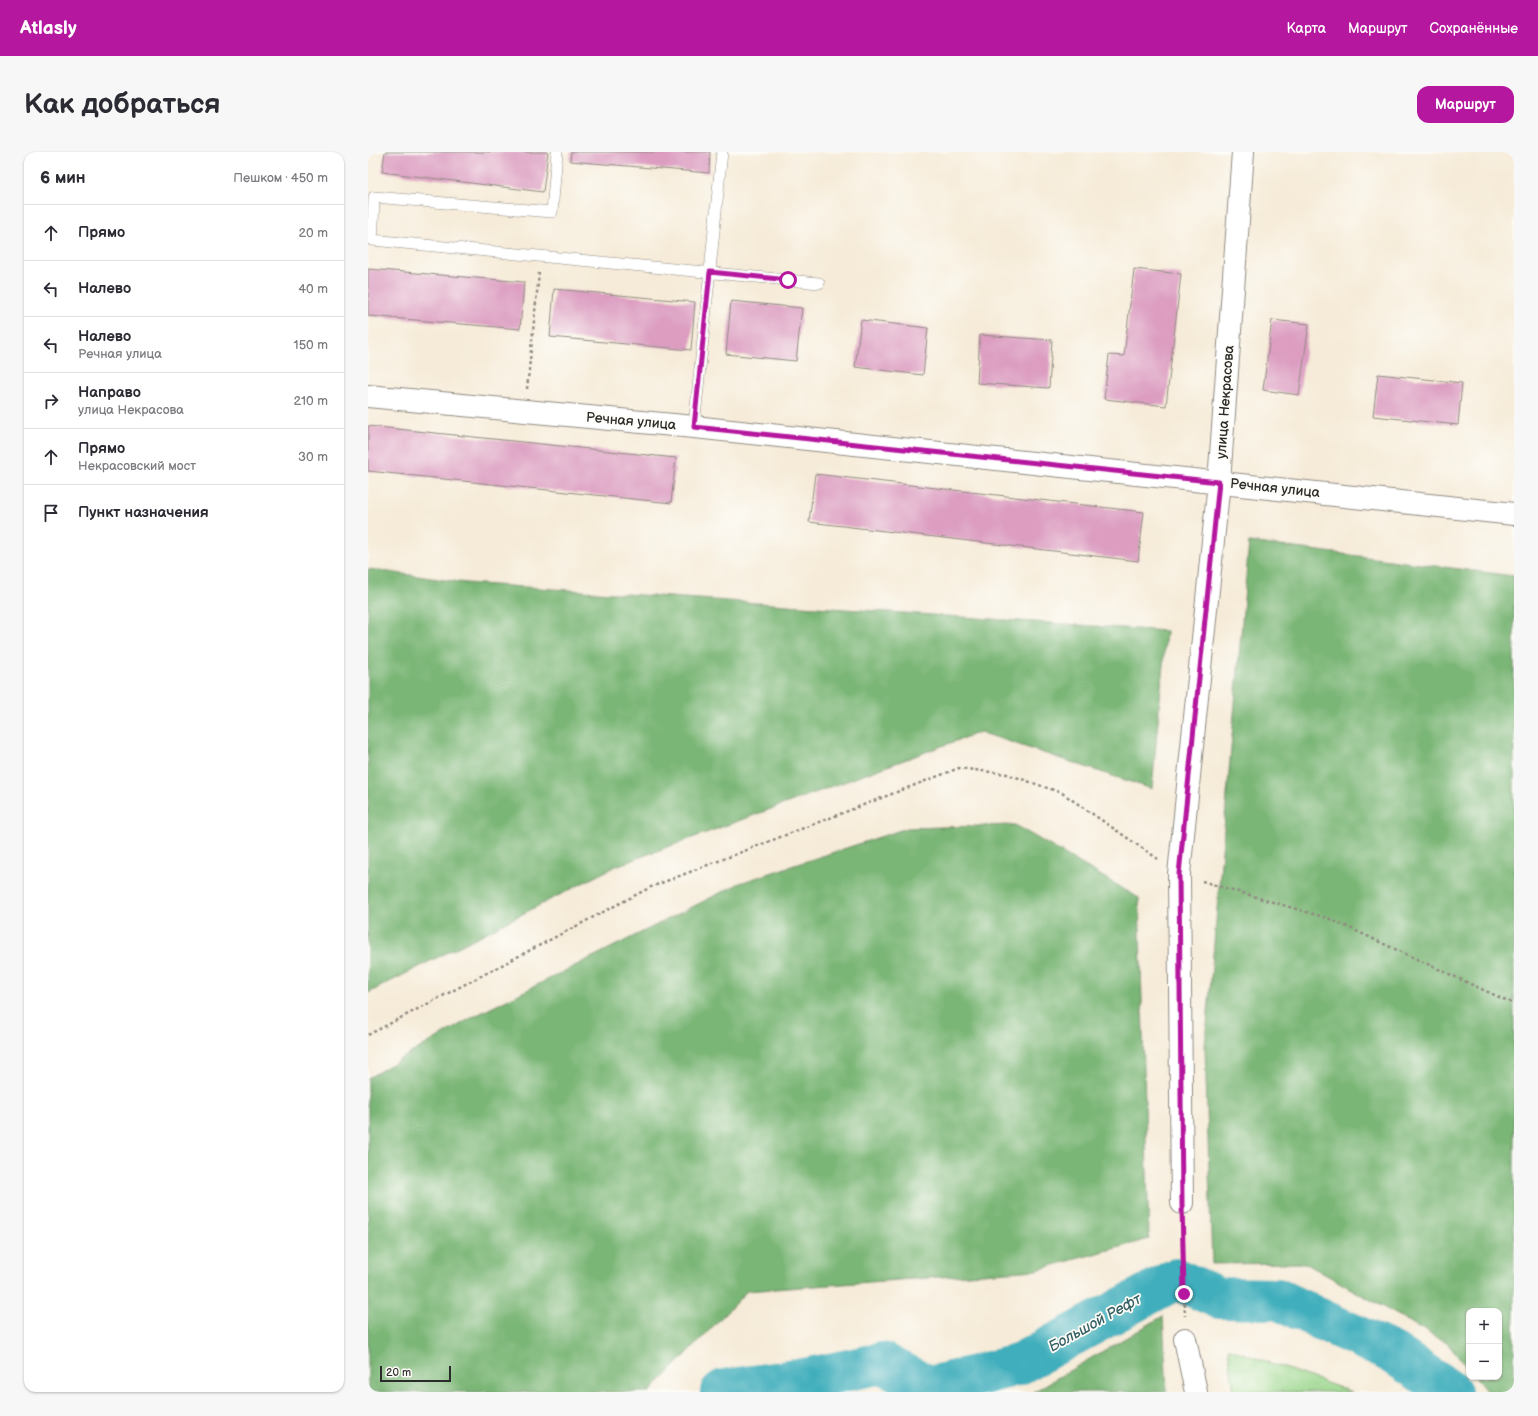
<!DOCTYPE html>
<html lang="ru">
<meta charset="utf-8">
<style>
body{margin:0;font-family:"Balsamiq Sans",sans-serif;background:#f7f7f7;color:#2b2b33}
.controls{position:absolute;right:12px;bottom:12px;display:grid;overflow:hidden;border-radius:8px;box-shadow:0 1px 3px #0004}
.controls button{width:36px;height:36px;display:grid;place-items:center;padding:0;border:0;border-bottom:1px solid #e1e1e2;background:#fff;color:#2b2b33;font:20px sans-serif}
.scale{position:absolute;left:12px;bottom:10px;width:71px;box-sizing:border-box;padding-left:4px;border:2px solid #2b2b2b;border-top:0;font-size:11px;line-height:14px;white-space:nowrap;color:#2b2b2b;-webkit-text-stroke:3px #fdfcf7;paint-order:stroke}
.stop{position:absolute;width:12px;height:12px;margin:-9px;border:3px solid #b5179e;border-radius:50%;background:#fff}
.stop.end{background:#b5179e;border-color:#fff;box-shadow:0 1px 4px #0008}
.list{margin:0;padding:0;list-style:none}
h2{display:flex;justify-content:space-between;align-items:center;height:52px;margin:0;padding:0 16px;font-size:17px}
h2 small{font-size:13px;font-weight:400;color:#7c7c81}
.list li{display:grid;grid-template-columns:26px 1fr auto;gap:12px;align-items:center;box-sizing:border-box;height:56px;padding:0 16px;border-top:1px solid #e1e1e2}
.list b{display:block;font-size:15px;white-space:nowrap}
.list p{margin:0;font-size:13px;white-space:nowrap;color:#7c7c81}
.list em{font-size:13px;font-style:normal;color:#7c7c81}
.icon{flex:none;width:22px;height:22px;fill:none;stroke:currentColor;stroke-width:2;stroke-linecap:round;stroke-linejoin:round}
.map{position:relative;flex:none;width:1146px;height:1240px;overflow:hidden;border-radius:12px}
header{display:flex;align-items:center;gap:24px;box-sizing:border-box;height:56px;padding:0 20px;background:#b5179e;color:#fff}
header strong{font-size:19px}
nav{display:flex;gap:22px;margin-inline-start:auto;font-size:14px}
.intro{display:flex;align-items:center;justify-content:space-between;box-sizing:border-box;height:96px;padding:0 24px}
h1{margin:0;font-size:28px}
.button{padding:10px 18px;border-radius:12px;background:#b5179e;color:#fff;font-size:14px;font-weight:700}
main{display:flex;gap:24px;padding:0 24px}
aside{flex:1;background:#fff;border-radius:12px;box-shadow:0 1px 3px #0004}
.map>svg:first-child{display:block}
</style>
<header>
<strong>Atlasly</strong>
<nav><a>Карта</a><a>Маршрут</a><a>Сохранённые</a></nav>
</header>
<div class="intro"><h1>Как добраться</h1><a class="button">Маршрут</a></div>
<main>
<aside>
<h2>6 мин<small>Пешком · 450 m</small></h2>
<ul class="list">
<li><svg class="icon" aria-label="ahead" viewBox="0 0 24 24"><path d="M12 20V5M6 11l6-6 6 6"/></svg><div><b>Прямо</b></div><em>20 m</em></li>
<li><svg class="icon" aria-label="left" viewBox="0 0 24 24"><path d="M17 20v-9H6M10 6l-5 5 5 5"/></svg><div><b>Налево</b></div><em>40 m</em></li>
<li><svg class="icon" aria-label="left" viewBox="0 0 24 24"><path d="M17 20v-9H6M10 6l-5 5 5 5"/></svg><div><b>Налево</b><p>Речная улица</p></div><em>150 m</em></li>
<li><svg class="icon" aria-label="right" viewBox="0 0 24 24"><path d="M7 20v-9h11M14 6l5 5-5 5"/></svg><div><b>Направо</b><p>улица Некрасова</p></div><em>210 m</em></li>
<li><svg class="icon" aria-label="ahead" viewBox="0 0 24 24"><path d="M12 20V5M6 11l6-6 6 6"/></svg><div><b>Прямо</b><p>Некрасовский мост</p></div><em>30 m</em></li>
<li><svg class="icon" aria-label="arrive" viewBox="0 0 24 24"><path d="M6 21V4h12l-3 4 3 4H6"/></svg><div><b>Пункт назначения</b></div></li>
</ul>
</aside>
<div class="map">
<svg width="1146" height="1240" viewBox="0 0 1146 1240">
<rect width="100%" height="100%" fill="#fdfcf7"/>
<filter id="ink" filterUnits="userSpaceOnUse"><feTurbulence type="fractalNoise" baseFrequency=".025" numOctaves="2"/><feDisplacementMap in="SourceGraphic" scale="8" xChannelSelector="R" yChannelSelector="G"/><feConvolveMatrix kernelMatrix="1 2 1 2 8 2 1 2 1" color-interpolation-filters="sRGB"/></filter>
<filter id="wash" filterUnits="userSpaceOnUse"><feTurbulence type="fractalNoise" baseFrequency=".012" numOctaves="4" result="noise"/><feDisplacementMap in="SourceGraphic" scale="16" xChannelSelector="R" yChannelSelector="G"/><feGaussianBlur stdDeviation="0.9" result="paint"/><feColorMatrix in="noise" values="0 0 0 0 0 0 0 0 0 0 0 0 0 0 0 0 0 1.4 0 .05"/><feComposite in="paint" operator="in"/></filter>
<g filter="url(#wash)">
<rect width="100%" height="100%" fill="#f6ebd8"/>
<path fill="#99d58a" stroke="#62805a" d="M860 1196 984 1240H866Z"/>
<path fill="#7ab676" stroke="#527050" d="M881 390 1146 424V1240H1119L1107 1225H1131V1159H1101V1218L1079 1191 937 1111 844 1112 837 895Z
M0 417 98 431 798 479 784 637 612 580 248 714 0 841Z
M647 673 771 746 781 1087 668 1118 379 1139 282 1240H0V926L105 865 372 731 539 676Z
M795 1164 799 1240H665Z"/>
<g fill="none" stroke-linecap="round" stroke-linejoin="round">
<path stroke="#3faebc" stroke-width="42" d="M353 1240 356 1238 442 1226 514 1211 563 1235 649 1213 808 1127 851 1146 909 1147 1025 1201 1083 1240"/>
</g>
<g id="blocks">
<path fill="#dc9dc1" d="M17 0H180L175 40 14 20Z
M203 0H342L341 21 202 9Z
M0 117 156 130 152 177 0 164Z
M766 117 813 122 798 254 736 247 741 203 756 204Z
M186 137 327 150 323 198 182 185Z
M363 149 434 156 428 209 358 202Z
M493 168 560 176 555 223 487 215Z
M904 168 941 172 931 243 895 238Z
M612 183 684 188 681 236 609 231Z
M1010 222 1094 231 1090 273 1005 264Z
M0 274 308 306 303 351 0 319Z
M447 322 776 360 770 409 441 370Z"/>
</g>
</g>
<g filter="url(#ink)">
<use href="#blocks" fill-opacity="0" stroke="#908b82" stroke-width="1"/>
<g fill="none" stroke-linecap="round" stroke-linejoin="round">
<defs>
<path id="service" d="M0 71 5 72 4 88 451 131
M5 72 6 45 184 60 189 0
M326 275 354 0"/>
<path id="minor" d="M0 244 326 275 1146 362
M814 1051 811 722 851 330 875 0
M817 1187 828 1240"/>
</defs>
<use href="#service" stroke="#908b82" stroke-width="12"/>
<use href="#minor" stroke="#908b82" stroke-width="24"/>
<path stroke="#908b82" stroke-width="2.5" stroke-dasharray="3 3" stroke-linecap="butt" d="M159 237 171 121
M834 729 962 767 1146 852
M0 883 283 735 591 616 639 622 694 641 790 707
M814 1073 817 1164"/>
<use href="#service" stroke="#fff" stroke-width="11"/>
<use href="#minor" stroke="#fff" stroke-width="22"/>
</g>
</g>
<g fill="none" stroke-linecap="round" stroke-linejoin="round" filter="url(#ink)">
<path stroke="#b5179e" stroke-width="5" d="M420 128 342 120 326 275 851 330 811 722 814 1051 816 1142"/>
</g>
<g text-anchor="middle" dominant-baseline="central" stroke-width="3.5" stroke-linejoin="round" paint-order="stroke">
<g font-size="14" fill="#2b2b2b" stroke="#fdfcf7">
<text transform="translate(857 250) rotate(-86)">улица Некрасова</text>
<text transform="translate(263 269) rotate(5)">Речная улица</text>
<text transform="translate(907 336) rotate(6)">Речная улица</text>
</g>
<g font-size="15" font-style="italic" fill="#335f65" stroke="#fdfcf7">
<text transform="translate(727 1171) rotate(-29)">Большой Рефт</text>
</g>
</g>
</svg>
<div class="controls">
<button>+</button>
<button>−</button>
</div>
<div class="scale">20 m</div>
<div class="stop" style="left:420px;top:128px"></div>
<div class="stop end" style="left:816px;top:1142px"></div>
</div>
</main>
